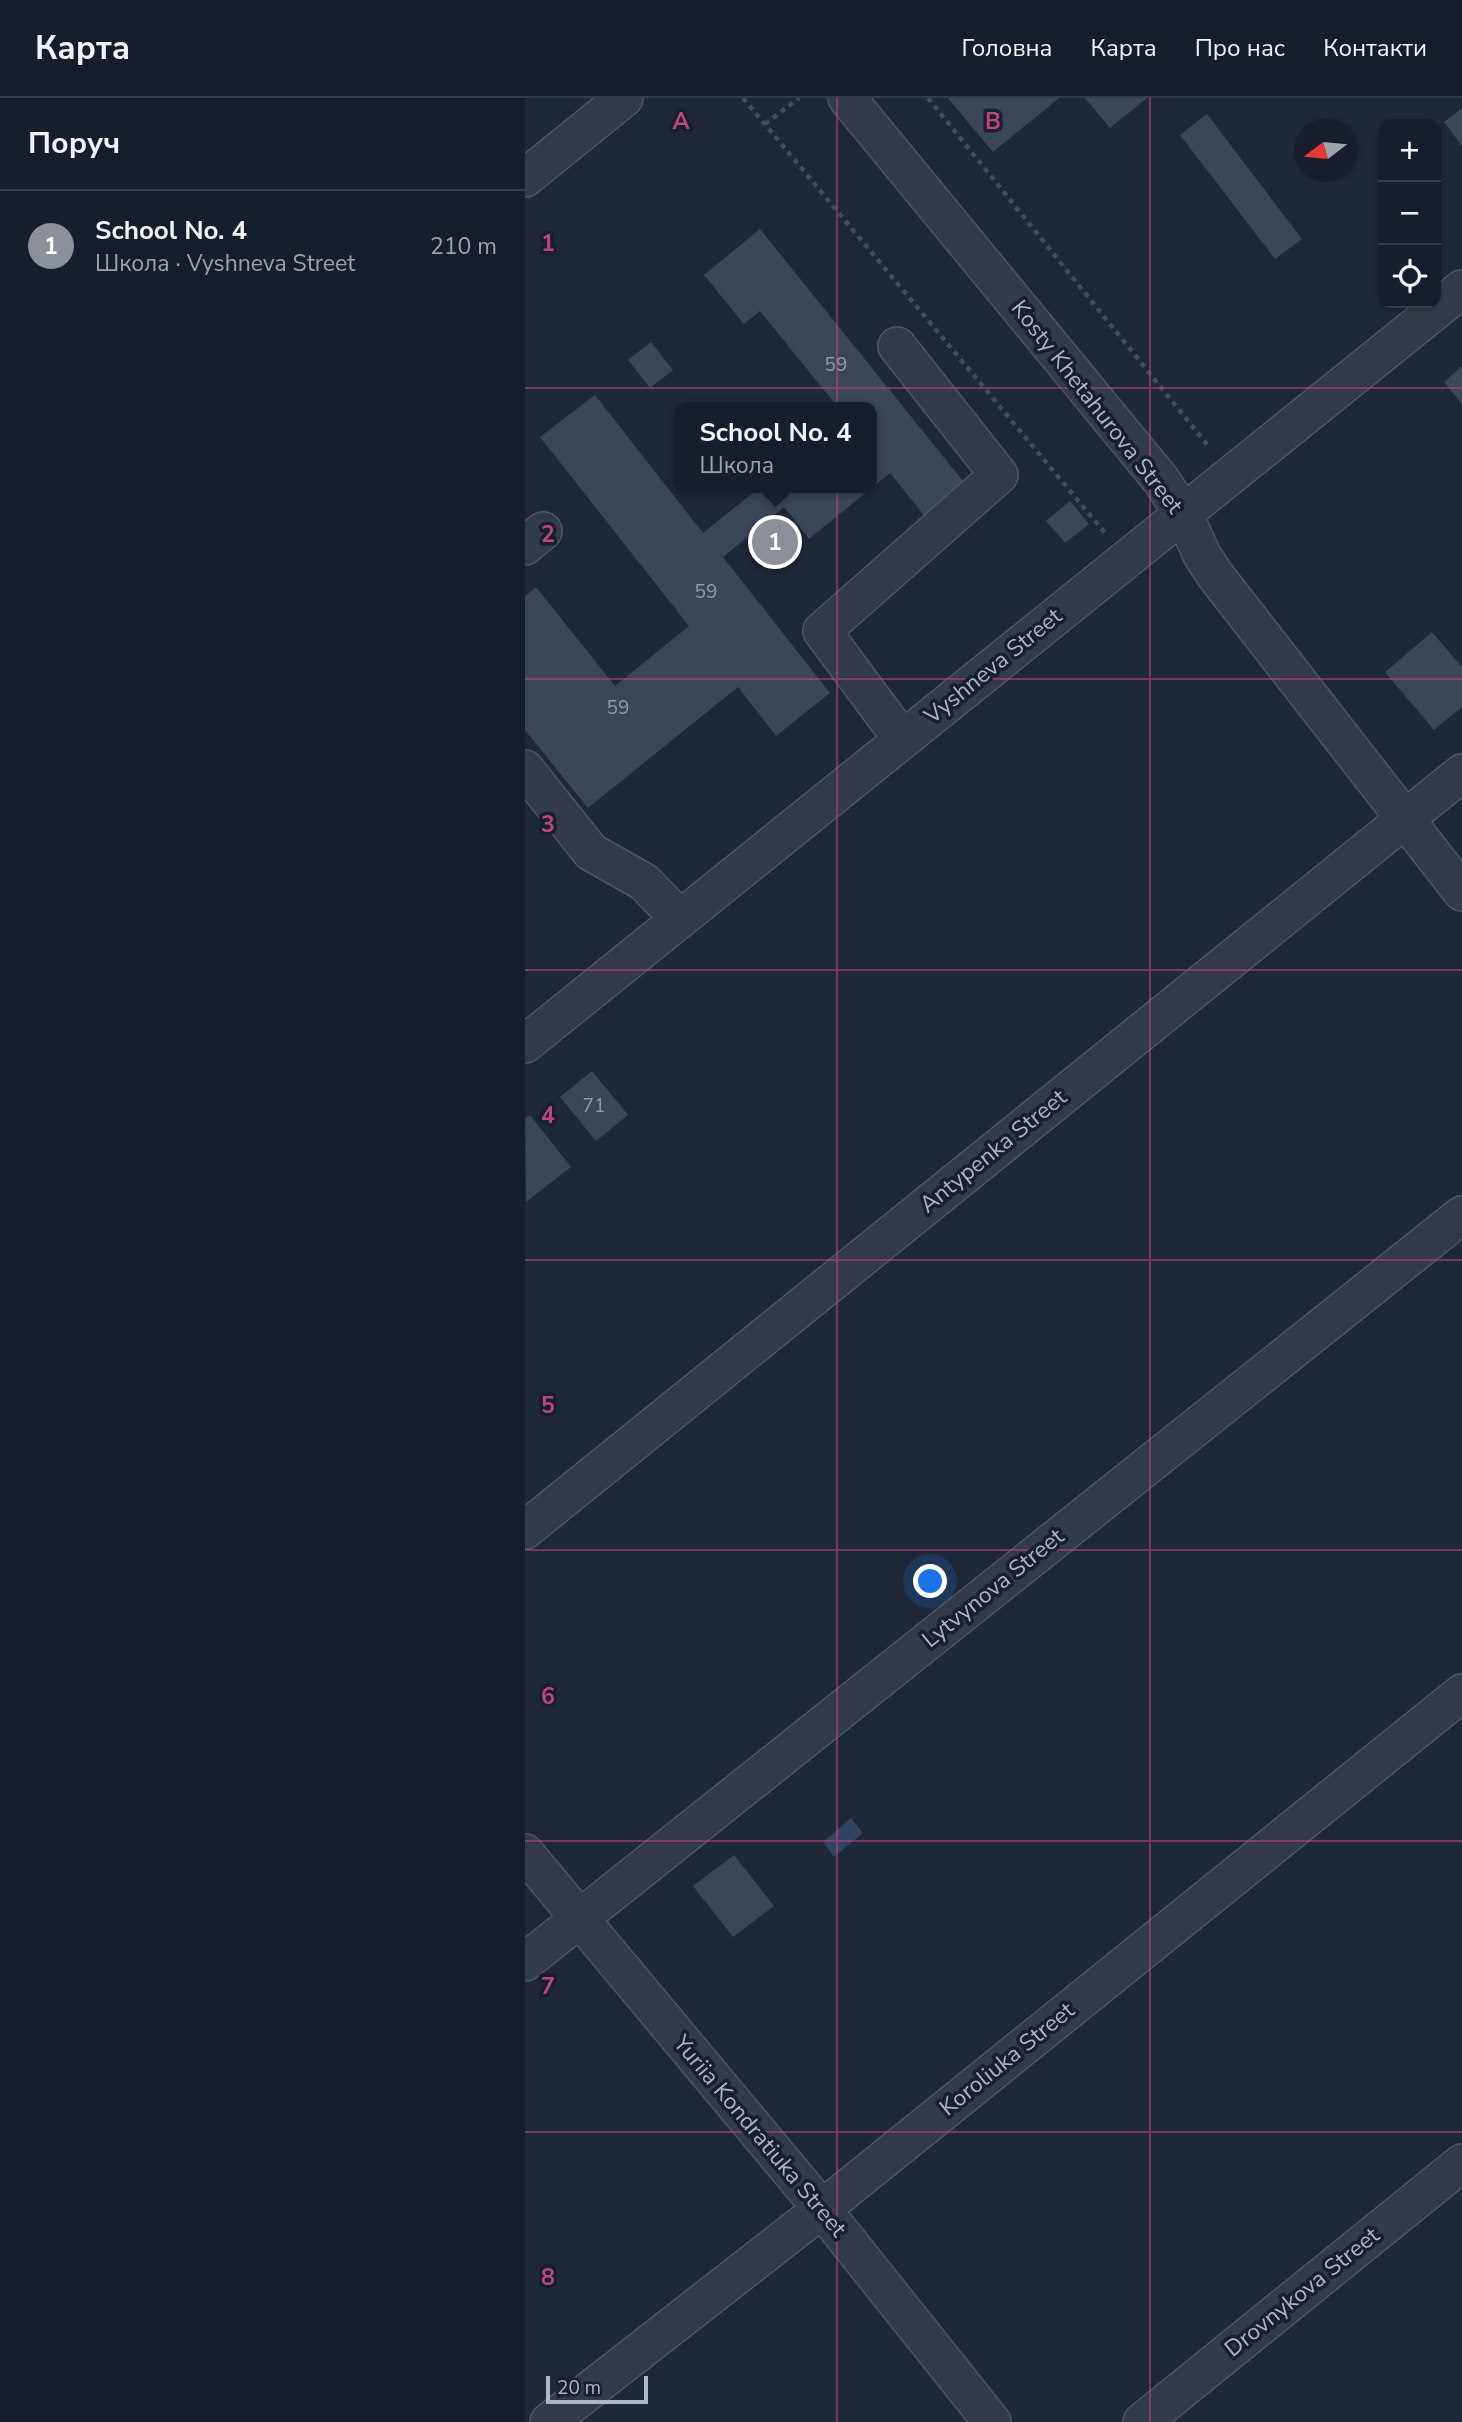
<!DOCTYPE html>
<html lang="uk">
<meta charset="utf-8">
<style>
body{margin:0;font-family:"Nunito Sans",sans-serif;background:#202733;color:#f1f3f6}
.controls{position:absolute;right:21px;top:21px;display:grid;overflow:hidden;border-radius:14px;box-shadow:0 2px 5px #0004}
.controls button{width:63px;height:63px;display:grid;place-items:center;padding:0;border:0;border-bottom:2px solid #363c47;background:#171e2b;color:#f1f3f6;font:35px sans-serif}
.compass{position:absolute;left:769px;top:21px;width:63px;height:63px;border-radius:50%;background:#171e2b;box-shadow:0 2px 5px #0004;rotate:254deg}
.scale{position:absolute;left:21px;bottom:18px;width:102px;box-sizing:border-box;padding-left:7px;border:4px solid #adb5c6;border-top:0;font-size:19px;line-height:24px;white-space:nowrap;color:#adb5c6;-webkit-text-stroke:5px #18202e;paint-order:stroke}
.you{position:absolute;left:406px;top:1484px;width:24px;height:24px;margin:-18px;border:5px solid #fff;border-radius:50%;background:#1a73e8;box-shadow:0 0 0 10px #1a73e833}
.badge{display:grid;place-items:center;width:46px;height:46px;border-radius:50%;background:#8c9099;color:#fff;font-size:23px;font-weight:700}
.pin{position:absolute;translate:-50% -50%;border:4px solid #fff;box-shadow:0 2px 7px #0006}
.popup{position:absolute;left:149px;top:304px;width:203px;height:91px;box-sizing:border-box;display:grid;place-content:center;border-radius:14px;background:#171e2b;filter:drop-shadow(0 2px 5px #0005);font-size:23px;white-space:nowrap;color:#9ea2a9}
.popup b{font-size:26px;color:#f1f3f6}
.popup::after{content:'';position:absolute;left:50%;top:100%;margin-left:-14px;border:14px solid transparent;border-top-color:#171e2b}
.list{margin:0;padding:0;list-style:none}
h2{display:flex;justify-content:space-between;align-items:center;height:91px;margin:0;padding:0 28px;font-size:30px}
h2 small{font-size:23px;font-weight:400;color:#9ea2a9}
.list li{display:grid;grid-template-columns:46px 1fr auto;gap:21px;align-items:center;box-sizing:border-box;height:112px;padding:0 28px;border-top:2px solid #363c47}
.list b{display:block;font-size:26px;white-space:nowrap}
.list p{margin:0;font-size:23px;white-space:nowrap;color:#9ea2a9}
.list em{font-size:23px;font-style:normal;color:#9ea2a9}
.icon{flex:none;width:38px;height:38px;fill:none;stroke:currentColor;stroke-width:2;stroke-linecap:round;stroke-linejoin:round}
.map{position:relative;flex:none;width:937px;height:2324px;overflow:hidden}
header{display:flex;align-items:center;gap:42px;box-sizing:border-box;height:98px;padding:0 35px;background:#171e2b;border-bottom:2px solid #363c47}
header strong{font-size:33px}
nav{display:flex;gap:38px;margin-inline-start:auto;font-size:24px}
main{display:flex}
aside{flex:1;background:#171e2b}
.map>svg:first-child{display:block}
</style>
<header>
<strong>Карта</strong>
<nav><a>Головна</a><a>Карта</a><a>Про нас</a><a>Контакти</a></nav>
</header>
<main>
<aside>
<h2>Поруч<small></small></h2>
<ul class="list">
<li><span class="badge">1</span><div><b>School No. 4</b><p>Школа · Vyshneva Street</p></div><em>210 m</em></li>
</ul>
</aside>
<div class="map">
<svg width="937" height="2324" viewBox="0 0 937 2324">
<rect width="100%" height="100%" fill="#1f2839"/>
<path fill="#324262" d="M326 1720 338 1735 309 1759 298 1744Z"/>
<path fill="#3b4659" d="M423 0H534L468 54Z
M560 0H622L585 30Z
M937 10V48L919 24Z
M682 16 777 141 750 161 655 37Z
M235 131 442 388 402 421 365 375 284 441 259 409 198 459 305 595 251 638 213 589 63 710 0 632V498L11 489 90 588 164 528 15 339 70 297 178 435 234 390H346V309H309L311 307 235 213 219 226 179 177Z
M126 244 148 272 125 290 103 262Z
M937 268V306L919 284Z
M545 403 564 426 540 445 521 423Z
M907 534 937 569V609L909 632 860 574Z
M67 973 103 1017 71 1043 35 999Z
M5 1017 46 1069 1 1104 0 1021Z
M209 1757 249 1808 208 1839 168 1788Z"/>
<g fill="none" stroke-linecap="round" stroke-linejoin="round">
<defs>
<path id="minor" d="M322 0 636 382 658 415 677 457 690 477 937 794
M0 80 99 0
M372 248 474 377 297 533 377 641
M0 448 18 433
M0 671 66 754 119 784 155 821
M0 946 937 191
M0 1432 937 675
M0 1755 297 2111 467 2324
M0 1864 937 1117
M24 2324 297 2111 937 1595
M617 2324 937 2065"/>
</defs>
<use href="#minor" stroke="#4d5564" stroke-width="40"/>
<path stroke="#3c5154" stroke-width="4.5" stroke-dasharray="5 5" stroke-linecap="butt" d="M218 0 580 435
M403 0 684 349
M240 26 274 0"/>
<use href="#minor" stroke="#333b49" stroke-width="37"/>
</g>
<path fill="none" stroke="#bc477b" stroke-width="2" stroke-opacity="0.55" d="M312 0V2324M625 0V2324M0 290H937M0 581H937M0 872H937M0 1162H937M0 1452H937M0 1743H937M0 2034H937"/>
<g text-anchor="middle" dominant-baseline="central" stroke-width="7" stroke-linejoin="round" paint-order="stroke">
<g font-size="19" fill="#9099ab">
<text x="311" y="267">59</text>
<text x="181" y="494">59</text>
<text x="93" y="610">59</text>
<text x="69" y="1008">71</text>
</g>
<g font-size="23" fill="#adb5c6" stroke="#18202e">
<text transform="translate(572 309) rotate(52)">Kosty Khetahurova Street</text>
<text transform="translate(468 568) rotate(-39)">Vyshneva Street</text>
<text transform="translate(468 1053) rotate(-39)">Antypenka Street</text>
<text transform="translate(468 1490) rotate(-39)">Lytvynova Street</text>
<text transform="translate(482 1961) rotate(-39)">Koroliuka Street</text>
<text transform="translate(235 2038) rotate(50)">Yuriia Kondratiuka Street</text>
<text transform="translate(777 2194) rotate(-39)">Drovnykova Street</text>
</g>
</g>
<g font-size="23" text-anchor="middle" font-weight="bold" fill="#bc477b" stroke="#18202e" stroke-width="7" stroke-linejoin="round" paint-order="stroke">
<text x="156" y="31">A</text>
<text x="468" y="31">B</text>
<text x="23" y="153">1</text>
<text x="23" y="444">2</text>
<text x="23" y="734">3</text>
<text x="23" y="1025">4</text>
<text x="23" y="1315">5</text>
<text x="23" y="1606">6</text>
<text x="23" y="1896">7</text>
<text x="23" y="2187">8</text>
</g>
</svg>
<div class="controls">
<button>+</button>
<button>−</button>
<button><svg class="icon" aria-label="locate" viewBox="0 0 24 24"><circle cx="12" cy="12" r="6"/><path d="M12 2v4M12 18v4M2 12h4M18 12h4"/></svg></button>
</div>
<svg class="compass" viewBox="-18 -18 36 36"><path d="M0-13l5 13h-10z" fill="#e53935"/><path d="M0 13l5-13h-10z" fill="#9ea2a9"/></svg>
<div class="scale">20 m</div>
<div class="you"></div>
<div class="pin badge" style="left:250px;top:444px">1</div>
<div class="popup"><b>School No. 4</b>Школа</div>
</div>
</main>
